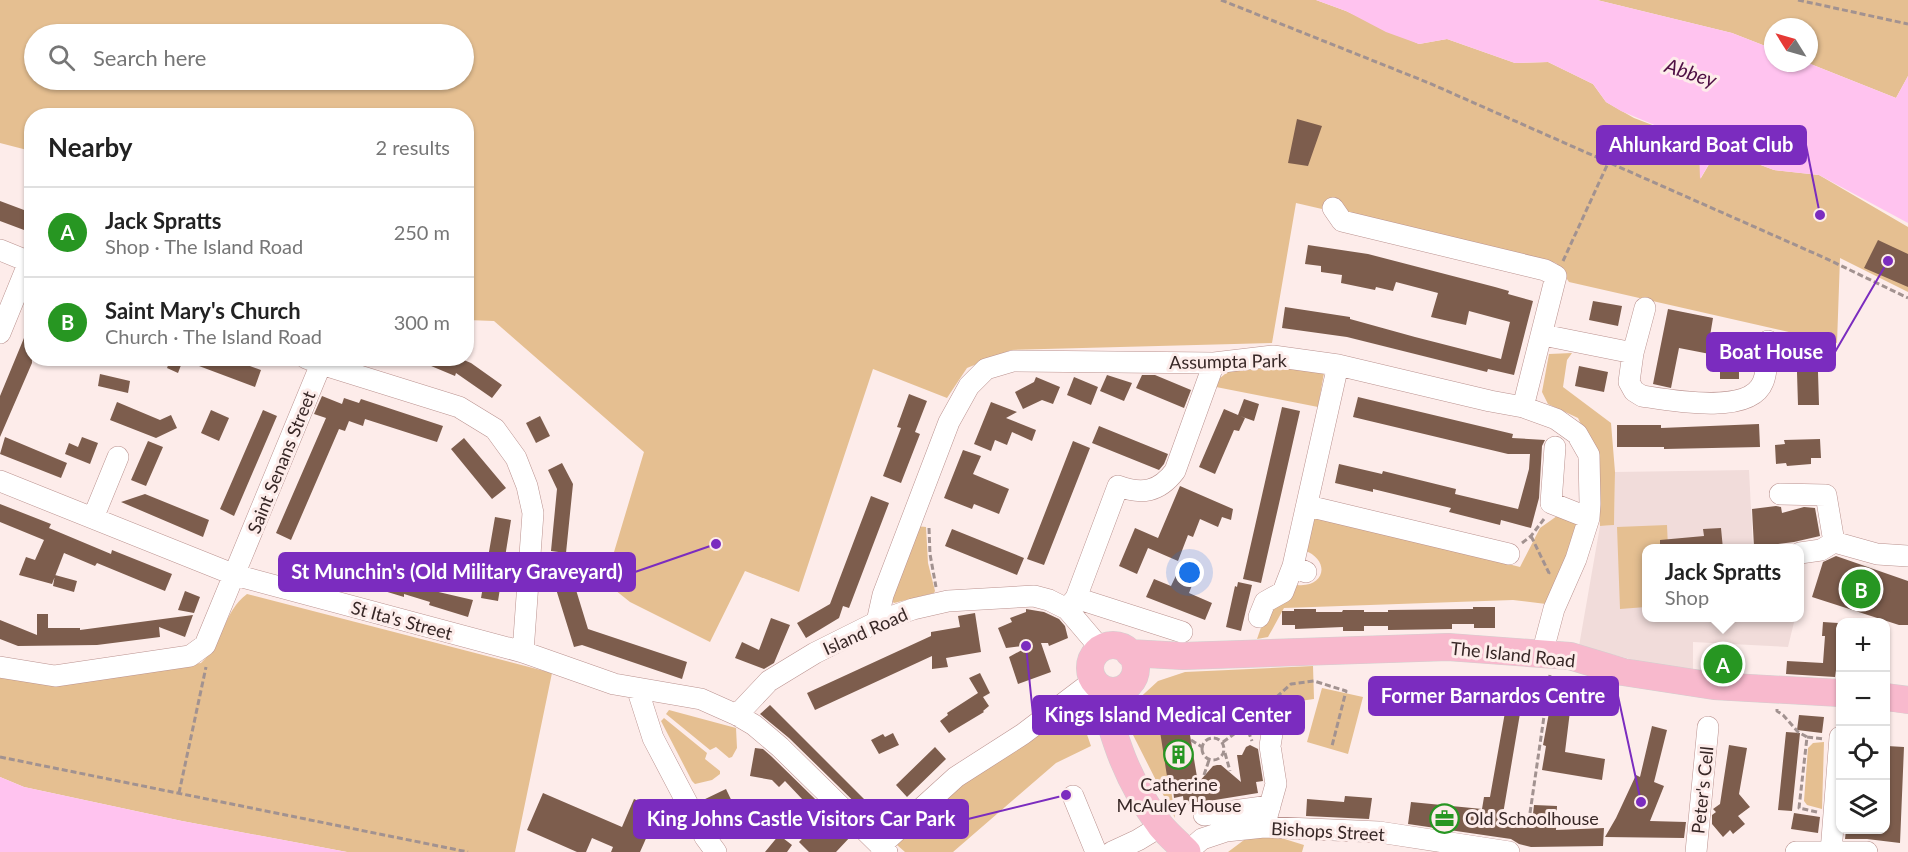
<!DOCTYPE html>
<meta charset="utf-8">
<style>
body{margin:0;font-family:Lato,sans-serif;background:#f6f6f6;color:#222}
.controls{position:absolute;right:18px;bottom:18px;display:grid;overflow:hidden;border-radius:12px;box-shadow:0 2px 4px #0004}
.controls button{width:54px;height:54px;display:grid;place-items:center;padding:0;border:0;border-bottom:2px solid #e0e0e0;background:#fff;color:#222;font:30px sans-serif}
.compass{position:absolute;left:1764px;top:18px;width:54px;height:54px;border-radius:50%;background:#fff;box-shadow:0 2px 4px #0004;rotate:307deg}
.you{position:absolute;left:1190px;top:573px;width:21px;height:21px;margin:-15px;border:4px solid #fff;border-radius:50%;background:#1a73e8;box-shadow:0 0 0 9px #1a73e833}
.badge{display:grid;place-items:center;width:39px;height:39px;border-radius:50%;background:#279622;color:#fff;font-size:20px;font-weight:700}
.pin{position:absolute;translate:-50% -50%;border:3px solid #fff;box-shadow:0 2px 6px #0006}
.popup{position:absolute;left:1642px;top:544px;width:162px;height:78px;box-sizing:border-box;display:grid;place-content:center;border-radius:12px;background:#fff;filter:drop-shadow(0 2px 4px #0005);font-size:20px;white-space:nowrap;color:#767676}
.popup b{font-size:22px;color:#222}
.popup::after{content:'';position:absolute;left:50%;top:100%;margin-left:-12px;border:12px solid transparent;border-top-color:#fff}
.list{margin:0;padding:0;list-style:none}
h2{display:flex;justify-content:space-between;align-items:center;height:78px;margin:0;padding:0 24px;font-size:26px}
h2 small{font-size:20px;font-weight:400;color:#767676}
.list li{display:grid;grid-template-columns:39px 1fr auto;gap:18px;align-items:center;box-sizing:border-box;height:90px;padding:0 24px;border-top:2px solid #e0e0e0}
.list b{display:block;font-size:22px;white-space:nowrap}
.list p{margin:0;font-size:20px;white-space:nowrap;color:#767676}
.list em{font-size:20px;font-style:normal;color:#767676}
.icon{flex:none;width:33px;height:33px;fill:none;stroke:currentColor;stroke-width:2;stroke-linecap:round;stroke-linejoin:round}
.map{position:relative;flex:none;width:1908px;height:852px;overflow:hidden}
.search{position:absolute;background:#fff;box-shadow:0 2px 4px #0004;left:24px;top:24px;width:450px;height:66px;display:flex;align-items:center;gap:15px;box-sizing:border-box;padding:0 21px;border-radius:33px;color:#767676;font-size:22px}
.panel{position:absolute;background:#fff;box-shadow:0 2px 4px #0004;left:24px;top:108px;width:450px;height:258px;border-radius:24px}
.map>svg:first-child{display:block}
</style>
<div class="map">
<svg width="1908" height="852" viewBox="0 0 1908 852">
<rect width="100%" height="100%" fill="#fdecea"/>
<path fill="#f1dcda" d="M1749 470 1753 548H1646V618H1795L1788 647 1693 642V675L1579 646 1600 526 1614 525 1615 472Z"/>
<path fill="#e5bf91" fill-rule="evenodd" d="M0 0H1316L1346 11 1419 44 1447 39 1515 63 1548 62 1593 84 1606 102 1634 118 1676 134 1699 147 1701 178 1718 149 1774 170 1819 175 1908 227V292L1840 258 1837 343 1569 282 1556 263 1296 203 1272 343 1011 350 967 368 947 398 873 369 799 592 745 571 710 642 630 602 605 582 644 452 494 321 467 320 466 116H32L31 151 0 143ZM34 34H464V80H34Z
M1597 0H1908V76L1896 98 1808 63 1809 27H1773V49L1732 33Z
M1572 353 1567 360 1563 387 1611 423 1615 472 1614 525 1600 526 1596 455 1578 418 1548 404 1542 392 1549 354Z
M1315 366 1324 373 1318 407 1216 387 1220 378 1230 370Z
M1557 516 1583 524 1546 604 1513 600 1284 608 1268 637 1257 639 1267 610 1297 585C1324 588 1332 561 1304 550L1314 518 1359 526 1520 567 1540 528Z
M1667 525 1668 548H1646V607L1620 609 1617 527Z
M916 526 926 527 928 563 935 591 934 593 894 603 892 601 893 587Z
M247 594 552 673 515 852H347L182 821 24 787 0 777V674L55 683 201 663C224 642 223 612 247 594Z
M1313 666 1314 699 1265 706 1229 702 1160 710 1175 818 1130 729 1133 704 1158 681 1185 672Z
M1322 688 1363 697 1348 754 1307 742Z
M1077 706 1091 746 1056 763 953 852H905L897 845 961 783Z
M669 710 736 728 737 748 732 757 729 758 716 747 710 750 666 714Z
M664 718 707 753 705 759 720 771V774L712 780 695 784 692 781 661 721Z
M1824 742 1822 809 1807 805 1804 801 1808 748 1813 743Z
M1268 834 1304 845 1302 852H1228L1244 840Z"/>
<path fill="#ffc3ef" d="M1316 0H1597L1732 33 1773 49V63H1808L1896 98 1908 76V223L1819 175 1774 170 1718 149 1700 179 1699 147 1676 134 1621 111 1606 102 1593 84 1548 62 1515 63 1447 39 1419 44 1386 32 1346 11Z
M0 777 24 787 182 821 347 852H0Z"/>
<path fill="#7d5d4d" d="M1297 119 1322 126 1308 166 1288 163Z
M0 201 32 213V233L0 221Z
M1878 240 1908 254V287L1864 268Z
M1308 245 1368 254 1495 287 1509 291 1508 294 1533 301 1514 375 1488 369 1487 372 1347 337 1282 328 1285 307 1350 317V319L1415 337 1501 359 1510 322 1469 311 1466 325 1431 317 1438 293 1396 282 1393 291 1376 287 1375 290 1341 283 1342 275 1321 272V266L1305 264Z
M1593 301 1622 306 1618 326 1589 320Z
M1668 309 1713 318 1710 336H1739V379H1720V356L1679 348 1671 388 1653 384Z
M31 321 32 363 0 437V396Z
M1796 340H1817L1819 405H1798Z
M171 358H228L261 370 255 387 183 360 178 373 167 368Z
M412 358H459L471 363 502 385 492 398 456 373 455 376Z
M1579 366 1608 372 1604 392 1575 386Z
M100 374 130 381 128 393 98 386Z
M1107 375 1132 383 1124 401 1100 391Z
M1142 375H1155L1191 390 1184 408 1136 388Z
M1036 377 1060 387 1053 404 1042 400 1023 409 1015 392 1034 382Z
M1074 377 1098 387 1091 405 1067 395Z
M909 394 927 401 915 432 920 434 901 483 883 476 901 428 897 427Z
M322 396 342 404 344 398 359 403 361 399 443 426 437 442 365 419 363 426 349 421 345 431 339 429 291 540 276 533 326 418 314 414Z
M1358 397 1513 434 1512 438 1545 440 1542 446 1539 498 1531 528 1501 520 1500 525 1449 512 1451 508 1373 489V492L1335 483 1339 464 1382 474 1383 471 1456 489 1455 494 1518 509 1529 469 1530 454H1508L1353 417Z
M1244 399 1259 404 1254 421 1240 416 1245 418 1239 431 1234 430 1215 474 1199 467 1224 409 1238 415Z
M117 402 160 420 171 415 177 428 156 438 110 420Z
M991 402 1017 412 1006 418 1036 430 1032 441 1012 432 1007 445 995 440 991 451 974 444Z
M1282 407 1300 411 1261 583 1243 579Z
M211 410 229 418 219 441 201 433Z
M263 410 277 416 234 516 220 509Z
M540 416 550 436 536 443 526 423Z
M1759 424 1760 447 1664 449V447H1617V425H1661V428Z
M1099 426 1168 454 1164 464 1159 470 1092 443Z
M5 437 67 463 61 478 0 454Z
M82 437 98 443 90 464 65 454 69 443 78 447Z
M464 438 506 488 492 499 451 449Z
M1820 439 1821 458H1811V464L1787 466 1786 463 1776 464 1775 445 1785 444 1784 440Z
M148 441 163 447 146 486 131 480Z
M1073 441 1090 448 1044 565 1027 559Z
M963 450 981 456 973 474 1009 489 999 514 974 504 972 509 944 498Z
M562 463 573 484 566 553 551 551 557 489 548 470Z
M1180 486 1233 509 1231 520 1222 517 1218 527 1200 519 1193 537 1188 535 1178 561 1148 548 1137 574 1119 566 1135 528 1158 538Z
M145 494 209 520 203 537 121 502Z
M871 496 889 503 849 608 843 606 839 618 806 638 797 623 830 604Z
M0 504 51 524 49 528 111 554 112 550 172 574 165 591 97 563 95 566 64 553 52 584 19 575 26 557 35 560 44 540 0 522Z
M1776 506 1781 507 1782 513 1804 507 1815 508 1820 536 1794 542 1754 547 1752 509Z
M495 517 511 520 498 601 481 598Z
M1721 528 1723 549H1660V540L1704 536 1703 529Z
M952 529 1024 558 1017 575 945 546Z
M299 552 356 567V566L367 569 369 563 410 576 409 579 419 582 417 587 473 600 468 617 429 605 430 602 404 594V597L341 578 340 581 295 567Z
M1836 556 1908 581V625H1899L1812 597 1823 562Z
M1182 563 1198 570 1189 593 1212 603 1205 620 1146 597 1154 579 1171 586Z
M569 567 588 629 687 662 682 679 582 645 574 647 551 573Z
M55 575 77 581 74 592 53 586Z
M1238 582 1252 585 1241 631 1226 627 1235 586 1237 587Z
M185 591 200 597 194 613 178 610Z
M1473 607H1495V628H1474V624H1452V629L1388 630V626H1364V631H1343V627L1295 629V625H1282V611H1294V609H1316V612H1342L1343 610H1364V612H1388V610L1473 609Z
M1026 609 1044 612 1059 619 1065 626 1068 638 1049 646 1048 643H1041L1051 672 1018 684 1009 657 1031 645 1006 648 998 628 1012 622 1010 618 1026 612Z
M975 613 981 652 946 658 948 667 932 669V656L815 710 807 693 931 636V632L960 627 958 616Z
M37 614H48V628H80V630L193 615 185 637 159 627 160 637 97 645 18 646 0 639V620L37 635Z
M771 618 790 625 774 663 764 669 735 658 742 642 759 650Z
M1823 622 1838 623V656L1835 677 1786 674 1787 661 1823 663 1825 636H1822Z
M1712 653 1737 655 1735 671 1711 670Z
M980 673 990 693 983 697 989 706 983 711 984 712 949 733 940 721 948 715 947 713 978 693 969 678Z
M1510 684H1525L1503 814 1532 823 1534 805 1557 806 1556 830 1604 828 1603 846 1531 847 1519 844 1511 839 1408 824 1411 802 1482 809 1484 797H1490Z
M1229 702V706L1238 711 1239 714 1233 725V728L1190 735 1198 783 1213 766 1217 765H1221L1241 782 1237 755H1242L1246 747 1250 745 1258 749 1263 781 1256 782 1258 793 1184 805 1183 796 1174 798 1173 789H1169L1159 725H1162L1160 713Z
M1551 702 1571 703 1565 752 1605 759 1602 780 1542 770 1546 746 1543 745Z
M770 705 887 822 881 828 789 738 760 714Z
M1799 715 1824 717 1822 733 1797 730Z
M1652 726 1667 730 1654 782 1664 786 1650 821 1686 822 1684 838 1605 837 1616 818 1636 775 1640 777Z
M1786 732 1800 733 1792 811 1778 810Z
M893 733 899 745 879 754 871 740 883 734 885 737Z
M1729 745 1747 748 1739 794 1750 807 1738 816 1745 824 1733 834 1730 830 1723 837 1712 824V815L1716 812 1713 809 1720 804Z
M1887 746 1904 747 1900 843 1867 839H1845L1846 830H1886Z
M935 747 946 759 907 797 896 785Z
M755 748 763 749 771 756 852 835 836 852H809L799 842 821 819 785 781 779 787 772 780 750 776Z
M726 789 736 810 711 822 701 801Z
M543 793 622 827 634 799 671 815 664 830 652 825 640 852H611L613 847 592 838 586 852H577L527 830Z
M1345 796 1372 798 1369 819 1306 816 1307 799 1344 802Z
M753 801 766 809 755 827 742 820Z
M1794 813 1820 817 1818 833 1791 829Z
M779 835 792 845 787 852H765Z"/>
<g fill="none" stroke-linecap="round" stroke-linejoin="round">
<defs>
<path id="minor" d="M1333 208 1342 221 1545 270 1556 276 1523 407
M0 250 32 263
M0 333 29 262
M1543 335 1633 353 1629 382 1634 391 1642 396C1669 400 1750 416 1763 382 1768 371 1767 353 1768 341
M1633 353 1645 308
M321 364 459 407 495 429 516 458 527 486 533 513 523 652
M1555 447 1551 503 1589 518
M0 481 235 575 523 652 614 684 701 699 737 715 754 725 780 747 887 852
M1780 494 1826 495 1834 542
M1308 506 1509 554
M93 518 118 457
M1800 553 1821 550 1834 542 1877 554 1908 556
M1306 572 1293 566 1338 365
M1076 598 1182 632
M1067 609 1076 598 1118 486C1142 495 1159 492 1175 471L1214 363
M1259 617 1265 602 1283 592 1293 566
M877 622 883 595 949 422 969 386 986 369 1013 361 1214 363 1273 356 1338 365 1490 401 1523 407 1556 419 1577 434 1589 455 1590 504 1589 518 1576 559 1554 609 1542 654
M0 667 55 676 190 656 205 645 321 364 306 358
M637 688 653 738 705 837 716 852
M737 715 769 681 815 653 877 622 913 609 948 601 1034 596 1049 600 1067 609 1101 649
M1073 796 1096 852
M1204 815 1270 806
M1264 827 1276 784 1270 746 1274 721
M880 846 956 777 1023 734 1093 681
M1112 852 1138 840 1161 826
M1187 852 1202 839 1226 831 1264 827 1379 832 1509 852
M1696 852 1708 727
M1796 852H1867
M1831 852 1840 737"/>
<path id="major" d="M1090 668a23 23 0 1 1 46 0a23 23 0 1 1-46 0Z
M1129 653 1183 656 1448 647 1570 656 1623 672 1714 686 1840 693
M1101 688C1114 740 1127 781 1160 825 1168 835 1178 843 1187 852
M1886 697 1908 700"/>
</defs>
<use href="#minor" stroke="#ba928f" stroke-width="22"/>
<use href="#major" stroke="#d3cfcf" stroke-width="28"/>
<path stroke="#a29290" stroke-width="3" stroke-dasharray="6 3" stroke-linecap="butt" d="M1221 0 1429 83 1825 258 1908 298
M1798 0 1908 24
M1563 261 1609 161
M929 528 930 554 936 587
M1531 536 1549 573 1548 575
M1522 543 1531 536 1544 519
M1270 703 1291 684 1314 681 1346 691 1332 746
M1777 709V711L1783 715 1798 732 1807 737
M1234 734 1239 730 1247 728 1252 741
M1202 749a11 11 0 1 1 22 0a11 11 0 1 1-22 0Z
M1191 740 1202 747
M1223 742 1234 734 1232 729
M1225 753 1230 771
M0 757 468 852
M1204 775 1209 760
M179 793 206 667
M1817 812 1799 808 1807 737 1824 739
M1530 813 1550 675"/>
<use href="#minor" stroke="#fff" stroke-width="21"/>
<use href="#major" stroke="#f8b9cd" stroke-width="27"/>
</g>
<defs>
<symbol id="building-ring" viewBox="-11 -11 22 22"><circle r="9.5" fill="#fdecea" stroke="#279622" stroke-width="1.5"/><path d="M-4-6H4V6H1V3H-1V6H-4ZM-2.5-4.3h1.7v1.8h-1.7ZM.8-4.3h1.7v1.8H.8ZM-2.5-1h1.7V.8h-1.7ZM.8-1h1.7V.8H.8Z" fill="#279622"/></symbol>
<symbol id="office-ring" viewBox="-11 -11 22 22"><circle r="9.5" fill="#fdecea" stroke="#279622" stroke-width="1.5"/><path d="M-6-3h4V-5.5h4V-3h4V5H-6ZM-1-4.5V-3h2v-1.5ZM-6 0V1H6V0Z" fill="#279622"/></symbol>
</defs>
<g fill-rule="evenodd">
<use href="#building-ring" x="1162" y="738" width="33" height="33"/>
<use href="#office-ring" x="1428" y="802" width="33" height="33"/>
</g>
<g text-anchor="middle" dominant-baseline="central" stroke-width="6" stroke-linejoin="round" paint-order="stroke">
<g font-size="18" fill="#372726" stroke="#fdecea">
<text transform="translate(1228 361) rotate(-1)">Assumpta Park</text>
<text transform="translate(281 462) rotate(-68)">Saint Senans Street</text>
<text transform="translate(402 620) rotate(15)">St Ita's Street</text>
<text transform="translate(865 631) rotate(-24)">Island Road</text>
<text transform="translate(1513 654) rotate(6)">The Island Road</text>
<text transform="translate(1702 790) rotate(-84)">Peter's Cell</text>
<text transform="translate(1328 831) rotate(3)">Bishops Street</text>
</g>
<g font-size="18" fill="#372726" stroke="#fdecea">
<text x="1179" y="784">Catherine<tspan x="1179" dy="21">McAuley House</tspan></text>
<text x="1465" y="818" text-anchor="start">Old Schoolhouse</text>
</g>
<g font-size="20" font-style="italic" fill="#4e0f43" stroke="#fdecea">
<text transform="translate(1691 72) rotate(18)">Abbey</text>
</g>
</g>
<path fill="none" stroke="#7b2cbf" stroke-width="2" d="M1820 215L1806 145M1888 261L1835 352M716 544L635 572M1641 802L1618 696M1026 646L1033 715M1066 795L968 819"/>
<g fill="#7b2cbf" stroke="#fdecea" stroke-width="2">
<circle cx="1820" cy="215" r="6"/>
<circle cx="1888" cy="261" r="6"/>
<circle cx="716" cy="544" r="6"/>
<circle cx="1641" cy="802" r="6"/>
<circle cx="1026" cy="646" r="6"/>
<circle cx="1066" cy="795" r="6"/>
</g>
<g fill="#7b2cbf" stroke="#7b2cbf" stroke-width="2">
<rect x="1597" y="126" width="209" height="38" rx="6"/>
<rect x="1707" y="333" width="128" height="38" rx="6"/>
<rect x="279" y="553" width="356" height="38" rx="6"/>
<rect x="1369" y="677" width="249" height="38" rx="6"/>
<rect x="1033" y="696" width="271" height="38" rx="6"/>
<rect x="634" y="800" width="334" height="38" rx="6"/>
</g>
<g font-size="20" text-anchor="middle" font-weight="bold" fill="#fff">
<text x="1701" y="152">Ahlunkard Boat Club</text>
<text x="1771" y="359">Boat House</text>
<text x="457" y="579">St Munchin's (Old Military Graveyard)</text>
<text x="1493" y="703">Former Barnardos Centre</text>
<text x="1168" y="722">Kings Island Medical Center</text>
<text x="801" y="826">King Johns Castle Visitors Car Park</text>
</g>
</svg>
<div class="controls">
<button>+</button>
<button>−</button>
<button><svg class="icon" aria-label="locate" viewBox="0 0 24 24"><circle cx="12" cy="12" r="6"/><path d="M12 2v4M12 18v4M2 12h4M18 12h4"/></svg></button>
<button><svg class="icon" aria-label="layers" viewBox="0 0 24 24"><path d="M12 4l9 5-9 5-9-5zM3 14l9 5 9-5"/></svg></button>
</div>
<svg class="compass" viewBox="-18 -18 36 36"><path d="M0-13l5 13h-10z" fill="#e53935"/><path d="M0 13l5-13h-10z" fill="#767676"/></svg>
<div class="you"></div>
<div class="pin badge" style="left:1723px;top:664px">A</div>
<div class="popup"><b>Jack Spratts</b>Shop</div>
<div class="pin badge" style="left:1861px;top:589px">B</div>
<div class="search"><svg class="icon" aria-label="search" viewBox="0 0 24 24"><circle cx="10" cy="10" r="6"/><path d="M15 15l6 6"/></svg>Search here</div>
<section class="panel">
<h2>Nearby<small>2 results</small></h2>
<ul class="list">
<li><span class="badge">A</span><div><b>Jack Spratts</b><p>Shop · The Island Road</p></div><em>250 m</em></li>
<li><span class="badge">B</span><div><b>Saint Mary's Church</b><p>Church · The Island Road</p></div><em>300 m</em></li>
</ul>
</section>
</div>
